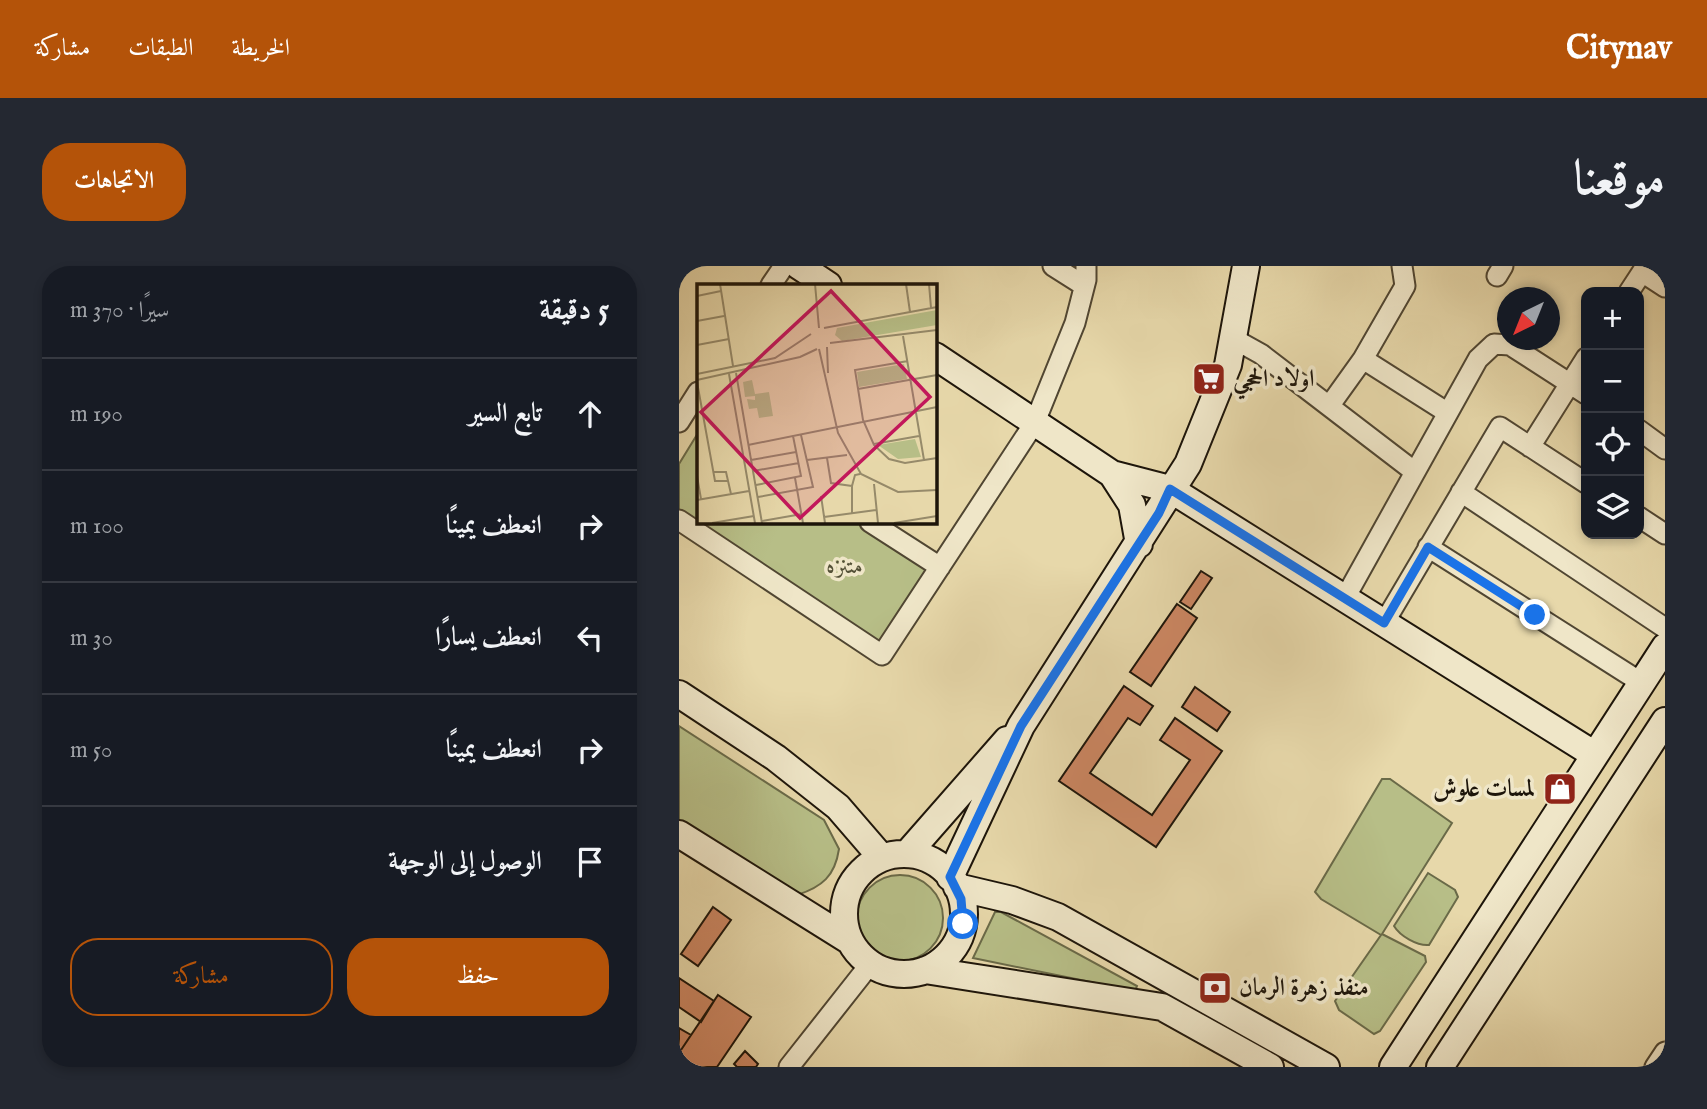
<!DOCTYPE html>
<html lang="ar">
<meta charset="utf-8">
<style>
body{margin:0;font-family:"IM FELL English",Amiri,serif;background:#242831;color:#f1f3f6;direction:rtl}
.controls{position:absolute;right:21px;top:21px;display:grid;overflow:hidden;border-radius:14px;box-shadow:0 4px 10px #0003}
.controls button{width:63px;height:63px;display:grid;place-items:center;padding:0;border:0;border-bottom:2px solid #363941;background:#171b24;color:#f1f3f6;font:35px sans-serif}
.compass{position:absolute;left:818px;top:21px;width:63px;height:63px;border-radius:50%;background:#171b24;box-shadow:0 4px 10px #0003;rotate:223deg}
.stop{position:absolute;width:21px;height:21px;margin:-16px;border:5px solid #1a73e8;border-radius:50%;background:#fff}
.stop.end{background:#1a73e8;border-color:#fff;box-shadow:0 2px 7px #0008}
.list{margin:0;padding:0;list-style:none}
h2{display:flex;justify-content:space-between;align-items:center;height:91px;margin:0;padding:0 28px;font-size:30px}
h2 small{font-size:23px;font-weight:400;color:#9ea1a6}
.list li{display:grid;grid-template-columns:46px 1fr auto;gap:21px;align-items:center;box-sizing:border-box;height:112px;padding:0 28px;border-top:2px solid #363941}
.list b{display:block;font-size:26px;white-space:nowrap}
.list em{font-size:23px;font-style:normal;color:#9ea1a6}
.actions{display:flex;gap:14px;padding:21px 28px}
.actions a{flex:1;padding:16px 0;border:2px solid #b45309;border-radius:28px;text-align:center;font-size:24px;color:#b45309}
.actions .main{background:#b45309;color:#fff}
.icon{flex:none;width:38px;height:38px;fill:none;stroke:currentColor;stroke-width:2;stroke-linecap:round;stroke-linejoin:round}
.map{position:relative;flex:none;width:986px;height:801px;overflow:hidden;direction:ltr;border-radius:28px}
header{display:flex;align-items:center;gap:42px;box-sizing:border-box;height:98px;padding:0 35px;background:#b45309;color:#fff}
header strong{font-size:33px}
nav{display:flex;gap:38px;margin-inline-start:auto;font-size:24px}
.intro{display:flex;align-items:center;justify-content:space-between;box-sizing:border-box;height:168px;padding:0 42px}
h1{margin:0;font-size:49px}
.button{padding:18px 32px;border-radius:28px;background:#b45309;color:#fff;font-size:24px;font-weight:700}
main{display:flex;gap:42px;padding:0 42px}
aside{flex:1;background:#171b24;border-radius:28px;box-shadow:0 4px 10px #0003}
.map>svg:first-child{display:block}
</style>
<header>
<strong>Citynav</strong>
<nav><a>الخريطة</a><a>الطبقات</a><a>مشاركة</a></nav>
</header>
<div class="intro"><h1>موقعنا</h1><a class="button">الاتجاهات</a></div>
<main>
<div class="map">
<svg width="986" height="801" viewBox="0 0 986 801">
<rect width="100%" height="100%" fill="#e7d8aa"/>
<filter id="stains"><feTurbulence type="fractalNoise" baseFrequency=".00286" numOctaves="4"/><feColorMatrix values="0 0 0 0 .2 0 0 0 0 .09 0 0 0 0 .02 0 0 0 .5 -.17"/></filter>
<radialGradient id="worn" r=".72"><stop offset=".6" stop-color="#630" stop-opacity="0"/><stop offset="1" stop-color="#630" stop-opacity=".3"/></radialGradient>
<path fill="#b7be87" stroke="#6a6a48" stroke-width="2" d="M19 167V256H179L252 304 201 376 0 243V198Z
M0 460 145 554 160 583C156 610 143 621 118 629L0 558Z
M703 513H711L773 557 703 668 746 690 747 696 701 765 695 768 660 744 656 735 702 669 642 633 636 626Z
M749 607 776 624 779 631 750 679C738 680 721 670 715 660Z
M178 652a43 43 0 1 1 86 0a43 43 0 1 1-86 0Z
M316 646H322L458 720 456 725 294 692Z"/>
<path fill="#cc8763" stroke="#1d150a" stroke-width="2" d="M522 305 533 312 512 343 501 336Z
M498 338 518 352 472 420 451 406Z
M445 420 474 440 461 459 449 452 411 507 473 549 511 494 481 474 496 452 543 485 477 581 380 515Z
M516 421 551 446 538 465 503 441Z
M34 641 52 654 19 700 2 688Z
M0 712 35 735 22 756 0 741Z
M39 729 72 751 38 801H8L0 796V787Z
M0 762 12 769 0 787Z
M66 785 79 798 77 801H58L55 798Z"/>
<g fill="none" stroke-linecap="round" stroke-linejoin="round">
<defs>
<path id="street" d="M374 0 404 19
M963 6 986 21
M818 10 824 0
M92 19 105 0
M950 26 967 0
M555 73 582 88 736 206
M684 93 769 147
M651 139 684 93 726 20 723 0
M0 156 19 126
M960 164 986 183
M851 181 907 92
M782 226 986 362
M960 251 986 268
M0 254 203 389 356 156 396 57 407 14V0
M191 256 261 301
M749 281 963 417
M666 332 799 93 815 78 831 79 907 128
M705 357 821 161 907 217
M110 801 192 697
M976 801 986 786"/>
<path id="secondary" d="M120 0 149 19
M256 90 433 208 491 223 916 489
M433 208 453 239 460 278
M0 428 97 492 159 541 203 592
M0 568 171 675
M228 588 328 474
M165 648a60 60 0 1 1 120 0a60 60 0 1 1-120 0Z
M271 611 342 460 509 198 549 99 567 0
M278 621 333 634 379 651 647 801
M246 704 483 741 591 801
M714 801 986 381
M761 801 986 455"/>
</defs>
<use href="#street" stroke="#504632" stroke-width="23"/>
<use href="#secondary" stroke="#1d150a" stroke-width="30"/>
<use href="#street" stroke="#efe6c8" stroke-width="19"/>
<use href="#secondary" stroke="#efe6c8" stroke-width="26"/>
</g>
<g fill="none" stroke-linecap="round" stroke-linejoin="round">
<path stroke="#1a73e8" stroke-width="9" d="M284 658 282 633 271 611 342 460 480 247 491 223 705 357 749 281 856 349"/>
</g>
<defs>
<symbol id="supermarket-square" viewBox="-11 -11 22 22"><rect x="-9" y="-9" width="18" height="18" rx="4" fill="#8f2418" stroke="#efe6c8"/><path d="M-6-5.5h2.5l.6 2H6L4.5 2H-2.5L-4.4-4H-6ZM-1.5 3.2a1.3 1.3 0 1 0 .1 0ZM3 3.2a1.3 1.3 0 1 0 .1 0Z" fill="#fff"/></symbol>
<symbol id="shop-square" viewBox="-11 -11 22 22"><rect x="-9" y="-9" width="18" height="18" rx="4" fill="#8f2418" stroke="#efe6c8"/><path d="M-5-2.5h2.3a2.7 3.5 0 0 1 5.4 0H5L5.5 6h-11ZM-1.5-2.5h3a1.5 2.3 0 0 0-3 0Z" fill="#fff"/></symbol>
<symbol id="bank-square" viewBox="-11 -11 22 22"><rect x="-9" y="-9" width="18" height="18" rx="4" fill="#8f2418" stroke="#efe6c8"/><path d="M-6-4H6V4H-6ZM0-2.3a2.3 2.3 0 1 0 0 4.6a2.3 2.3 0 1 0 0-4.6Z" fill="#fff"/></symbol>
</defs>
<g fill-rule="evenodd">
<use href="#supermarket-square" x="511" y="94" width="38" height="38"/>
<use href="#shop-square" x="862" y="504" width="38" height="38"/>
<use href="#bank-square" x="517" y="703" width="38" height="38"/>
</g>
<g text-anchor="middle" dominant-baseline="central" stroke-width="7" stroke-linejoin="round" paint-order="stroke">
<g font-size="24" font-weight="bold" fill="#1d150a" stroke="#efe6c8" text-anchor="start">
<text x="554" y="113">اولاد الحجي</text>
<text x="856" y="523" text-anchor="end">لمسات علوش</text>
<text x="560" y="722">منفذ زهرة الرمان</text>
</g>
<g font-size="24" font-style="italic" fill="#535036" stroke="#efe6c8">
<text x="166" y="300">متنزه</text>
</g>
</g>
<g transform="translate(18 18)">
<rect width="240" height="240" fill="#e7d8aa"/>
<path d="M240 26V41L145 57 138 51 140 44ZM207 80 210 95 162 103 160 88ZM55 96 58 110 72 108 76 132 62 134 60 124 52 125 50 115 58 116V112L48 113 46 98ZM218 155 224 173 201 175 181 161Z" fill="#b7be87"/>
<path fill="none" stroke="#968a6a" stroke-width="2" d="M23 0 36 82M118 0 122 44M209 0 213 28M232 0 234 24M0 12 24 7M0 37 27 32M127 44 240 23M206 52 227 176M133 59 240 46M0 61 32 55M130 63 131 89M122 65 141 149 164 190 201 208 240 206M211 77 158 86 166 136 177 161 192 175 208 179 240 174M39 89 65 239M0 90 78 74 114 50M32 90 58 239M0 96 103 73 120 65M0 98 18 197H31M161 105 240 91M177 160 222 152M51 161 240 123M130 174 134 199 155 202M54 176 99 168M110 176 150 171M56 187 102 179M17 188H29L34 210M0 192 4 215M98 194 106 239M177 200 181 239M59 201 104 192 96 152M124 212 128 239M61 213 116 203 104 151M0 216 52 207M155 229V202L158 191 163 190M127 233 179 226M65 237 105 230M15 239 57 232M197 239 240 232"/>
<path fill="#c2185b" fill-opacity="0.15" stroke="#c2185b" stroke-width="3.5" d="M134 7 233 113 103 234 4 128Z"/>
<rect width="240" height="240" fill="none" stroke="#1d150a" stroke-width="3.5"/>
</g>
<rect width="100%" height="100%" filter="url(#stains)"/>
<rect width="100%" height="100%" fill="url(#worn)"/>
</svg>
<div class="controls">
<button>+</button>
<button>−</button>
<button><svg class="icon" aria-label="locate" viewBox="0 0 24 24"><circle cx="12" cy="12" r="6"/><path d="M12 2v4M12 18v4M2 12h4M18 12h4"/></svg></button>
<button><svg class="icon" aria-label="layers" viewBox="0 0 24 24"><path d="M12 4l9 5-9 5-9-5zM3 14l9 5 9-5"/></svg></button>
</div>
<svg class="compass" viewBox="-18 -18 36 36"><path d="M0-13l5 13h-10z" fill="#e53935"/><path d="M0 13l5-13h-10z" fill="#9ea1a6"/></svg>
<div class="stop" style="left:284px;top:658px"></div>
<div class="stop end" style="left:856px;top:349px"></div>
</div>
<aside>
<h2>5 دقيقة<small>سيرًا · 370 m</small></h2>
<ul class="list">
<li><svg class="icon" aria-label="ahead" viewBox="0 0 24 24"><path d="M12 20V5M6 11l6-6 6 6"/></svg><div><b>تابع السير</b></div><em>190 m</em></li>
<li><svg class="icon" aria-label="right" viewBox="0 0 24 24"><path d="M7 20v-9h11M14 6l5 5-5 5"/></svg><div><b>انعطف يمينًا</b></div><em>100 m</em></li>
<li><svg class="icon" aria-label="left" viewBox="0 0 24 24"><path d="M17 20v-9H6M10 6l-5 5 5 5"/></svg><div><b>انعطف يسارًا</b></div><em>30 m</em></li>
<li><svg class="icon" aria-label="right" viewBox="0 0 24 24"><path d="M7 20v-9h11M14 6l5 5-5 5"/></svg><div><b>انعطف يمينًا</b></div><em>50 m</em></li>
<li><svg class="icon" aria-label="arrive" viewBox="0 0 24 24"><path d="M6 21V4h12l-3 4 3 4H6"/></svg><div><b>الوصول إلى الوجهة</b></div></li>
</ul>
<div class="actions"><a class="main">حفظ</a><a>مشاركة</a></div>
</aside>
</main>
